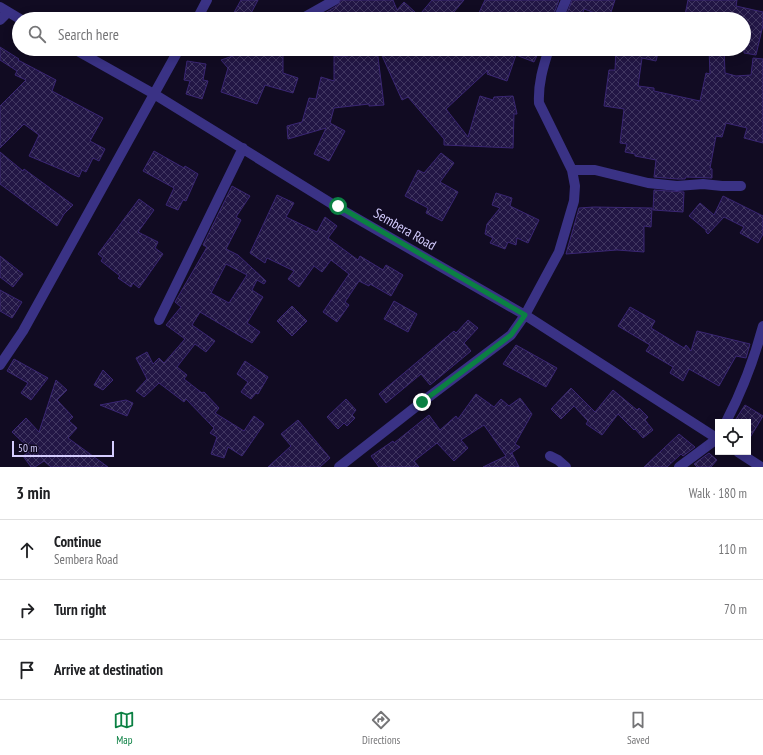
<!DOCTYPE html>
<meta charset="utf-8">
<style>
body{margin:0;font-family:"PT Sans Narrow",sans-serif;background:#f6f6f6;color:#202124}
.controls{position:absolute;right:12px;bottom:12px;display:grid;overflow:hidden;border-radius:0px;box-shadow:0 2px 10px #0003}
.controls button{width:36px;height:36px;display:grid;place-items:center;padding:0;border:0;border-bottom:1px solid #e0e0e0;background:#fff;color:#202124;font:20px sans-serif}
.scale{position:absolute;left:12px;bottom:10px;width:102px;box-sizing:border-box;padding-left:4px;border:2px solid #d5cdff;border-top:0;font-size:11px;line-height:14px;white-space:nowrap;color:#d5cdff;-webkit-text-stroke:3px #110b22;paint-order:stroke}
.stop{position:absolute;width:12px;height:12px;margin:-9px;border:3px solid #0b8043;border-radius:50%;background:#fff}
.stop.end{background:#0b8043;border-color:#fff;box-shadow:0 1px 4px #0008}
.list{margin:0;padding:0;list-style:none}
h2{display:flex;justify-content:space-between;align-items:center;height:52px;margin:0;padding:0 16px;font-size:17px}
h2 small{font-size:13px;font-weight:400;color:#757577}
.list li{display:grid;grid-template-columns:26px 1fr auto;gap:12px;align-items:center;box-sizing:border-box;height:60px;padding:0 16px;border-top:1px solid #e0e0e0}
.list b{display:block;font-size:15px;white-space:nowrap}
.list p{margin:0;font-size:13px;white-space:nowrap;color:#757577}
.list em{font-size:13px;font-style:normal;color:#757577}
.icon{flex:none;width:22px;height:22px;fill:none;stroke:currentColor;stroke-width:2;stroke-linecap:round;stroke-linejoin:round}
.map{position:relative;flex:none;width:763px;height:467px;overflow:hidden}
.search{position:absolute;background:#fff;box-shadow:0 2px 10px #0003;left:12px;right:12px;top:12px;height:44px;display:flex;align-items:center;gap:10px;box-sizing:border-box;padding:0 14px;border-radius:22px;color:#757577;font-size:15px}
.sheet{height:232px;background:#fff}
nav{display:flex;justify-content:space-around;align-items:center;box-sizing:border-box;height:56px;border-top:1px solid #e0e0e0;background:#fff;font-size:11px;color:#757577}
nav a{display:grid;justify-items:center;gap:2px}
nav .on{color:#0b8043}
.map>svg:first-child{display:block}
</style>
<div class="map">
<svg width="763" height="467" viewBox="0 0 763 467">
<defs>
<pattern id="building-cross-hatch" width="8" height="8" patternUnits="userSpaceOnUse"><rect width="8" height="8" fill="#221645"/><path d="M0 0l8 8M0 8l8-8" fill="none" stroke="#413761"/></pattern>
</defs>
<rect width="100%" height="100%" fill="#110b22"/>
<path fill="url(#building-cross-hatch)" stroke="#3a2673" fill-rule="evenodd" d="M241 0H258L248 19H239L232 16Z
M341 0H393L397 10 404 2 415 12 400 18 401 19H325L322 15 338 5Z
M432 0H464L448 19H416Z
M485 0H559L552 19H476Z
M572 0H615L609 18 584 9 581 19H565Z
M688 0H737L736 6 763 12V25L756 55 744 53V19H705L685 15Z
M0 47 19 59 18 60 56 80 52 91 103 118 90 141 105 149 99 161 93 158 86 172 82 170 79 177 29 156 39 135 24 124 0 148V106L26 80 15 75 17 71 0 60Z
M253 49H283V73L298 78 293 93 265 85 257 104 221 92 228 68 221 60Z
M344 49H377L384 105 369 106V104L334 108 330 123 345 131 329 161 314 154 326 128 288 139 287 126 302 122 309 98 316 99 321 77 334 81V56H348Z
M379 49H540L534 62 516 55 507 81 487 74 488 70 446 109 468 137 480 96 493 100 494 97 513 96 517 114H514L513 148 444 145V139L408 97 402 100Z
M616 49H659L656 61 642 58 638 86 654 88V91L700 101 706 73 710 74 709 49H724L725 73 736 76 751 75 753 58 763 59V143L744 138 747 128 726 123 722 137 716 136 710 168 712 169V178L686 177 685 179H677L654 177 656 160 635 156V154L625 152 627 144 620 143 624 109 604 106 609 70H615Z
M187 61 206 64 203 80 208 81 202 99 186 94 190 81 184 80Z
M154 151 184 168 185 166 198 174 186 201 183 200 178 210 166 205 174 188 143 171Z
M0 152 23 171 24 169 73 205 64 214 57 226 0 184Z
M441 153 454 163 440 182 458 192 442 221 426 213 428 208 405 196 418 170 424 173Z
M232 186 250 196 236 217 241 220 226 249 238 255 266 281 264 284 257 280 252 290 263 297 247 323 260 332 252 343 200 312 192 325 215 341 206 352 195 344 177 367 187 375 184 379 202 393 204 392 219 408 215 413 244 431 254 416 264 424 242 456 228 447 224 458 211 454 217 437 210 433 214 428 186 399 184 402 159 383 144 397 136 391 147 379 136 358 147 352 153 364 159 358 164 363 185 339 166 325 181 307 175 302 207 247 203 245ZM226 264 247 275 229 303 211 293Z
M654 190 684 192 683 212 653 210Z
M496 193 512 198 510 206 539 220 528 243 517 238 516 245 508 242 505 249 490 243 493 238 485 234 487 224 500 208 492 205Z
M277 195 294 203 286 217 317 232 325 217 337 226 328 238 358 260 360 256 383 270 386 265 403 275 391 296 370 284 369 286 359 281 345 302 349 305 337 322 323 312 349 274 331 260 322 272 314 266 299 287 288 279 294 271 267 258 265 263 250 253Z
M723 196 763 216V234L758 243 740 233 744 227 724 217 708 234 706 232V230L689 216 700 203 714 215Z
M139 199 154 210 138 232 158 242 155 248 163 254 139 288 133 283 131 287 118 278 120 276 101 261 103 258 98 254Z
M594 207 652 208 651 227 644 226V252L617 250 566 254 579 208Z
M0 256 23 274 13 287 0 277Z
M0 290 22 302 12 318 0 311Z
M394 301 417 314 408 332 384 319Z
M292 306 307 321 292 336 277 321Z
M630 307 655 321 651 328 684 348 686 345 691 351 697 331 750 344 746 358 736 356 719 386 689 369 683 381 670 373 673 367 646 351 650 345 618 326Z
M468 320 478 328 464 343 471 351 430 385 421 374 386 403 379 394 454 331 456 333Z
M516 345 557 368 546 387 503 364Z
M14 359 48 378 31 400 21 393 28 383 7 371Z
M245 361 268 377 258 394 256 393 251 399 241 392 248 382 237 374Z
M103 370 113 380 103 390 94 385Z
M56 380 67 390 57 400 73 417 69 421 77 428 68 438 108 467H51L44 461 35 467H31L23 456 31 450 12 432 26 418 39 432Z
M571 388 595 412 613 390 637 410 639 408 648 417 645 420 653 430 643 438 635 429 634 430 618 414 602 435 586 424 588 421 574 406 561 419 551 409Z
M476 394 494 407 501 399 509 406 520 398 532 414 515 444 520 447 510 454 512 453 519 467H483L506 456 484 425 461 440 468 448 454 461 437 443 414 461 419 467H379L371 456 393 441 394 443 429 415 440 430 456 416 458 419Z
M346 399 356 410 352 415 355 418 347 426 344 423 338 429 327 417Z
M126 400 133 403 127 416 100 405Z
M745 405 763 416 748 441V422H734Z
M298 420 330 458 320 467H268L291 446 281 434Z
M679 434 695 447 683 456 681 454 667 467H644Z
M709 453 717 460 711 467H697L694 464Z"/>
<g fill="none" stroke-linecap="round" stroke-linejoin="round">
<path stroke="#3a3285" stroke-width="10" d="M0 7 20 19
M197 19 207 0
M301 19 335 0
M558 19 566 0
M0 20 8 12
M74 49 154 94 337 207 525 315 718 439
M572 170H595L648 183 677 186 703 184 722 186H741
M159 320 243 148
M0 365 23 331 179 49
M726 422C742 391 754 360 763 326
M738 452 761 467
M550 456 558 460 566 467
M339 467 422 402 511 335 525 315 559 252 574 201 575 186 572 170 539 103C538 84 543 67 549 49
M679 467 718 438"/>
</g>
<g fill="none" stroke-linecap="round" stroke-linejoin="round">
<path stroke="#0b8043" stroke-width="5" d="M338 206 525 315 511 335 422 402"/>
</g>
<g text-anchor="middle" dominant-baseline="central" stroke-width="3" stroke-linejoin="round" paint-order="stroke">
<g font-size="14" fill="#d5cdff" stroke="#110b22">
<text transform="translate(405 229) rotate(30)">Sembera Road</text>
</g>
</g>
</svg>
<div class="controls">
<button><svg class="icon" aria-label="locate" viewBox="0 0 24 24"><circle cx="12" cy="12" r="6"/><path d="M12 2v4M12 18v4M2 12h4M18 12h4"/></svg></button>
</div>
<div class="scale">50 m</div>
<div class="stop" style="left:338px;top:206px"></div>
<div class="stop end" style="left:422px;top:402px"></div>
<div class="search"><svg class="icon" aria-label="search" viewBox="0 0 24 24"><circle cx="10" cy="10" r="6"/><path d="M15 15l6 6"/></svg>Search here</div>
</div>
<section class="sheet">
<h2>3 min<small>Walk · 180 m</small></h2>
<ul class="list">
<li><svg class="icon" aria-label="ahead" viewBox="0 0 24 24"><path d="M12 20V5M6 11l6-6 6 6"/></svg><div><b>Continue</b><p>Sembera Road</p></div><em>110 m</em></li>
<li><svg class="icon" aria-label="right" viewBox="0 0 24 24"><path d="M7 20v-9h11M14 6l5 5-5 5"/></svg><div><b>Turn right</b></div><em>70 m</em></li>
<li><svg class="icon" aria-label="arrive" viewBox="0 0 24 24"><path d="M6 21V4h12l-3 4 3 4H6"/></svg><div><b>Arrive at destination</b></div></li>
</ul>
</section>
<nav>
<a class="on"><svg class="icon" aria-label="map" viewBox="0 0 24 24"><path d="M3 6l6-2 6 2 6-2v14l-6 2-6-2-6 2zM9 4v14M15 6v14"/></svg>Map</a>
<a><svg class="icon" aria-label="directions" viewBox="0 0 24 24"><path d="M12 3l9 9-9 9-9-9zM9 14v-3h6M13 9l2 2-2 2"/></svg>Directions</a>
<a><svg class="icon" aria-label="saved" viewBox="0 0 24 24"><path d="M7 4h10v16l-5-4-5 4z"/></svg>Saved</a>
</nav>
